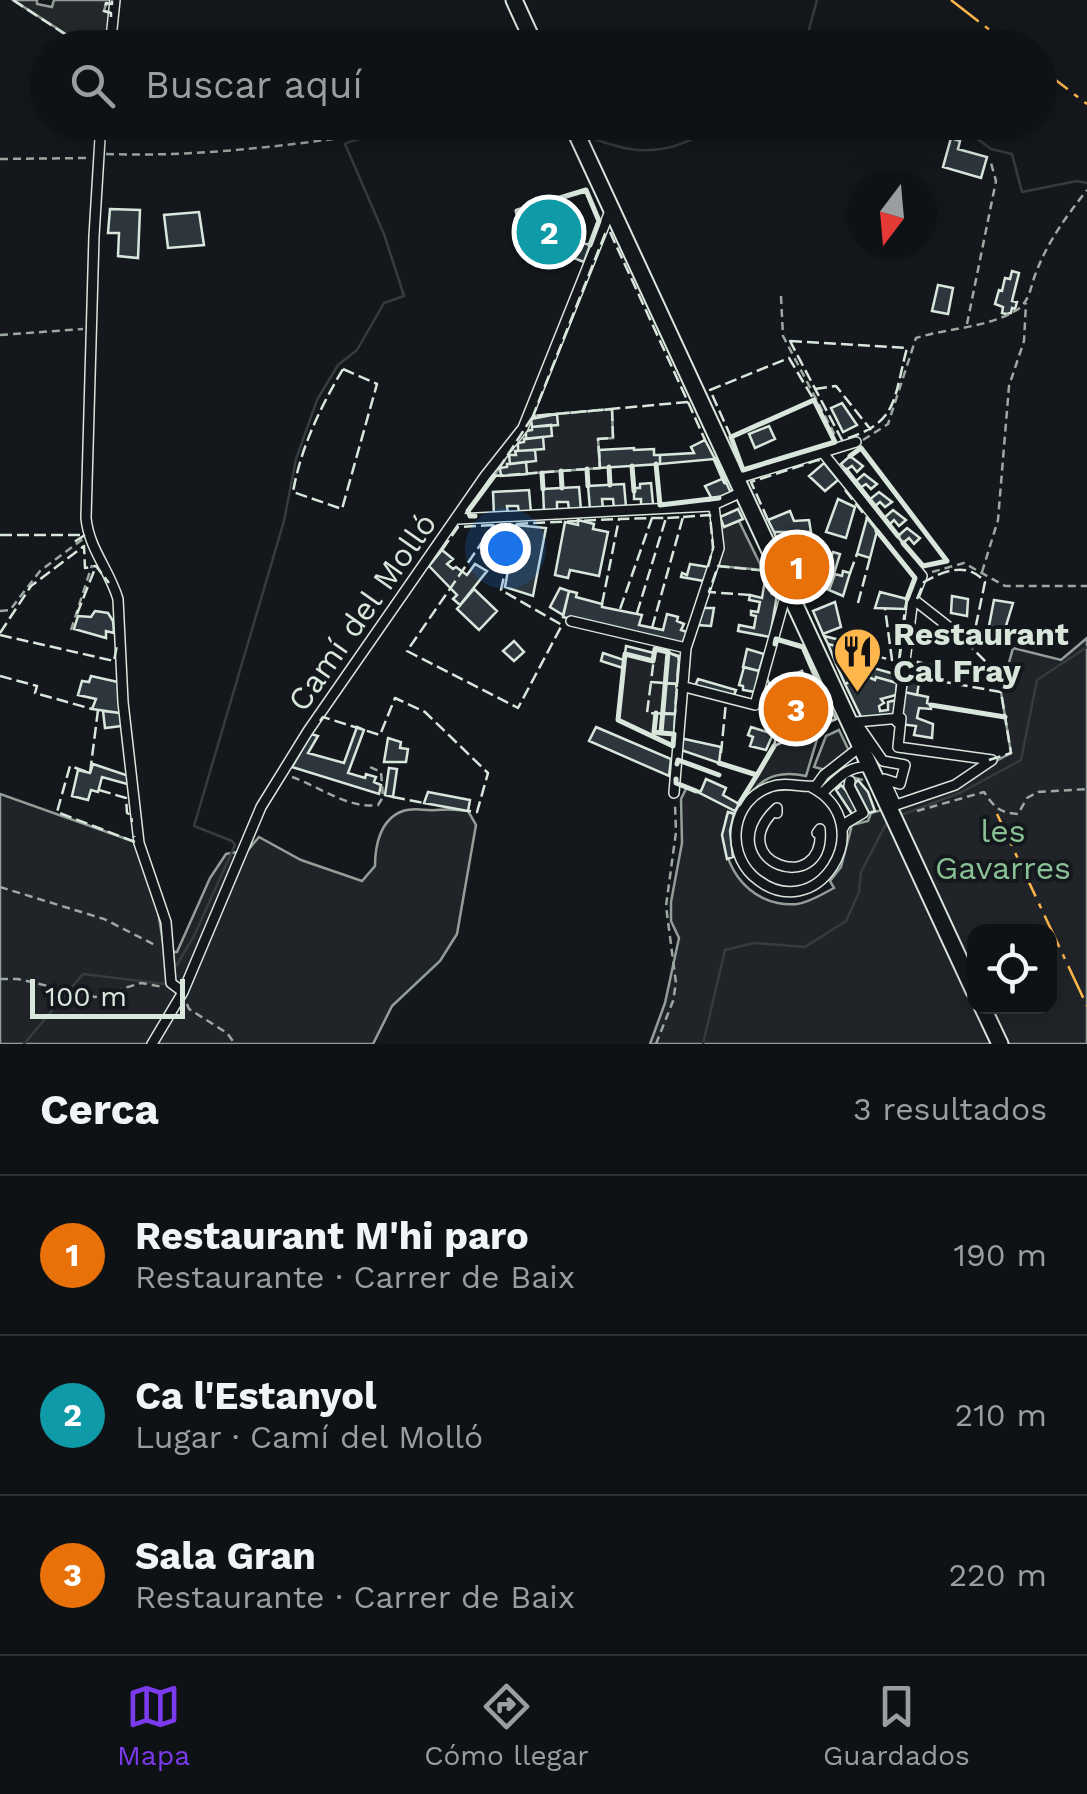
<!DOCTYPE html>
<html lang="es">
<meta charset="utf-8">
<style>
body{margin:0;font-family:"Work Sans",sans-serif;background:#181b1e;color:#f1f3f6}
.controls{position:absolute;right:30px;bottom:30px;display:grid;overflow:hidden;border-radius:20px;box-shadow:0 5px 25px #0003}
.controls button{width:90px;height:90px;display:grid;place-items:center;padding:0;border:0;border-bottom:2px solid #2f3234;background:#0f1215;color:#f1f3f6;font:50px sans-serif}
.compass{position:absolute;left:847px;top:170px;width:90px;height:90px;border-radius:50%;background:#0f1215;box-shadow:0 5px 25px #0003;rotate:196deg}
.scale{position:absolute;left:30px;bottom:25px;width:155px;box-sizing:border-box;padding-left:10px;border:5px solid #d8e6dc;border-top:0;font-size:28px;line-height:35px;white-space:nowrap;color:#d8e6dc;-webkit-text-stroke:8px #14181c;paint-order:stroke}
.you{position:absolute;left:505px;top:548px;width:35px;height:35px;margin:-25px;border:8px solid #fff;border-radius:50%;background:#1a73e8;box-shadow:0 0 0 15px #1a73e833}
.badge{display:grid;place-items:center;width:65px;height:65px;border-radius:50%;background:#7c3aed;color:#fff;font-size:32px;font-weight:700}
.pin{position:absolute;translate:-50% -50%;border:5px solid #fff;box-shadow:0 2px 10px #0006}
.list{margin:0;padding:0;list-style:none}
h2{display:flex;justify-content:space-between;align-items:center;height:130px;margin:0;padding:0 40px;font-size:42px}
h2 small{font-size:32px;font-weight:400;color:#9b9ea0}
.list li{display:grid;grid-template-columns:65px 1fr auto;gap:30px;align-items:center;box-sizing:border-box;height:160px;padding:0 40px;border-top:2px solid #2f3234}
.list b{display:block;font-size:38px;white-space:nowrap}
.list p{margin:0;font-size:32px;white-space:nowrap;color:#9b9ea0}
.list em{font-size:32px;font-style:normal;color:#9b9ea0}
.icon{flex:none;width:55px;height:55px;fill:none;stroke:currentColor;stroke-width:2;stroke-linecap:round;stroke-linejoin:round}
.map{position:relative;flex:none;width:1087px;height:1044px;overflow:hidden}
.search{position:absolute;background:#0f1215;box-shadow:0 5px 25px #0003;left:30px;right:30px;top:30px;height:110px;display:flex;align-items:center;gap:25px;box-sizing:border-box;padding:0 35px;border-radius:55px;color:#9b9ea0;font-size:38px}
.sheet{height:610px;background:#0f1215}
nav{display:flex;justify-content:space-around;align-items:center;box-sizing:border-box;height:140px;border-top:2px solid #2f3234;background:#0f1215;font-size:28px;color:#9b9ea0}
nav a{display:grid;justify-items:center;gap:5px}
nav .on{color:#7c3aed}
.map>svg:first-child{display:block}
</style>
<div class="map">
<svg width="1087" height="1044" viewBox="0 0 1087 1044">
<rect width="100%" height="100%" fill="#14181c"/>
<path fill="#202428" stroke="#939e99" stroke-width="2.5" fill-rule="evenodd" d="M612 409 613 438 598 439 600 468 494 476 533 416Z
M1087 638V1044H650L665 1003 679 938 671 921V902L682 843 681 799 687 787 735 810 774 746 814 728 818 736 806 776C769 768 756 783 737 814L728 812C713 858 746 908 797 904 811 902 822 894 834 888L830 881 841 867 852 825 868 821 871 813 927 797 1011 753 1001 692 1013 648 1061 660ZM974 932H1050V1006H974Z
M655 649 668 652 661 732 674 734 673 746 618 720 625 654 653 661Z
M839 730 850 753 834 772 855 764 840 774 863 780 838 774 825 787 822 784 833 772 814 767 826 736Z
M0 794 135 842 158 911 164 948 170 952H177L210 878 226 854 248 850 259 837 301 860 362 881 375 866C375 846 380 819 403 811 414 807 425 811 436 810 447 809 455 809 468 811L476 825 457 934 440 961 392 1006 373 1044H0Z"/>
<path fill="#24282b" stroke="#939e99" stroke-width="2.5" d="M13 0H37V4L52 7 54 0H112V4H106L104 11 111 13 107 47H86Z
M720 518 724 526 739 521 763 570 719 566 722 538Z"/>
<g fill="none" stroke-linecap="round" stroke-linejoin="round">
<path stroke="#363b3e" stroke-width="2.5" d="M804 48 817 0
M954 122 991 149 1012 154 1022 192 1077 181 1087 183
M585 130C591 140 602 142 613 145 655 158 686 146 721 122
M904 814 962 792 1021 760 1037 680 1087 647
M176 966 194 936 235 845 232 841 194 826 284 521 296 459 317 400 338 365 357 350 384 303 404 296 384 234 345 144C358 137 368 139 383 138 445 132 503 111 562 139
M24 1044 83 974 165 984
M703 1044 725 950 754 943 805 947 846 921 859 892 861 872 886 824"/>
</g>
<path fill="#2c363c" stroke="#d8e6dc" stroke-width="2.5" d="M951 138 960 141 958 149 987 157 981 178 943 167Z
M110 209 140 210 138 258 118 256 119 233H108Z
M199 212 204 245 168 248 164 215Z
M553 217 555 223 567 220 573 240 590 245 584 262 564 254 535 261 525 224Z
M1012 271 1019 273 1012 301 1017 302 1015 309 1012 308 1011 313 1006 314 1002 313 1003 307 995 304 999 290 1002 291 1005 278 1010 279Z
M938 285 953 288 948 314 932 311Z
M842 403 857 425 843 432 831 408Z
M557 414 558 425 532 427 531 419Z
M551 425 552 436 526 439V431L532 430V427Z
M769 426 775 439 755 448 749 434Z
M543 437 544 449 518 451V443L524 442V439Z
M705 440 715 459 660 464V455L694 453 691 447Z
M634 448V450L654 449V455H660V464L600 468 599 450Z
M535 450 536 461 510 464 509 455H516L515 451Z
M850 456 863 466 857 472 852 466 846 470 841 464Z
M526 462 527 474 501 476 500 468 507 467V464Z
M824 463 838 480 825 491 809 476Z
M864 474 877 484 871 489 866 484 860 488 855 482Z
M724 478 731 493 713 501 705 486Z
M651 483 653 504 641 505V499H634V488H640V484Z
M624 484 626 507 614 508 613 499H602L603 508 590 509 588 486Z
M579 487 581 510H569L568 502H557V511L544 512 543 489Z
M529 490 531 513H519L518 506H507L508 514 494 515 493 492Z
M879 492 892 502 885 507 880 502 875 506 869 500Z
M838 499 855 507 846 538 826 532Z
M738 509 743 519 724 527 720 517Z
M893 510 906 520 899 526 894 520 889 525 884 518Z
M790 511 794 521 809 520 811 532H774L768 520Z
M867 518 877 531 870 558 857 554Z
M578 520 594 524 593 529 608 532 599 576 570 570 568 578 555 575 565 522 578 525Z
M516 525 546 528 533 596 505 587Z
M907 528 920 538 914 544 909 538 903 543 898 536Z
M774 532H804L805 550 781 551Z
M442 550 453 559 447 564 453 569 456 567 467 575 475 564 487 571 460 605 453 599 457 595 429 566Z
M833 552 840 554 829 590 817 585 820 576 825 578Z
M817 556V585L796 583 786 558Z
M690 564 708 567 704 581 681 577 682 573 687 575Z
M843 571 850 573 843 596 829 590 835 574 842 576Z
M765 580 774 581 772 594 777 595 770 637 738 631 739 625 754 628 756 616 751 615V611L758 612 760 602 749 600 750 595 762 598Z
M560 588 569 591 563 615 550 607Z
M474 589 497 611 479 630 457 609Z
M569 591 577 593 576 597 602 604V607L642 615 639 625 663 630 667 614 678 617 677 621 684 624 681 630 687 632 682 646 563 617Z
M880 592 907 599 905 609 875 608Z
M952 596 968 599 967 616 951 613Z
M994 600 1013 603 1005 629 989 626Z
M835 602 841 627 823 634 813 611Z
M703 608H714L711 626 697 625Z
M95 611 108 613 113 621 114 633 106 631V638L74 629 78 616 91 617Z
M824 636 852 643 851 650 828 644Z
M514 641 524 652 514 661 503 651Z
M828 644 858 652 855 663 898 675 897 683 876 677 875 680 868 677 870 674 837 666Z
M626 646 654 653 653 661 625 654Z
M747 649 764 654 759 671 743 667Z
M668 652 679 657 677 684 665 683Z
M603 653 624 660 623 668 601 661Z
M918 662 934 666V669L941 671 938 681 905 674 906 670 915 671Z
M837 666 864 674V676L845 684Z
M744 667 759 671 755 692 743 690V686L739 685Z
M802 671 808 685 818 682 836 719 774 746 782 708 760 701 767 679 773 691 790 682 788 677Z
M864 674 875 680 876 677 897 683 896 695 881 699 884 703 879 706 880 711 888 710V702L896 700 894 719 863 721 845 684Z
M905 674 920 677 917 695 904 692Z
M91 676 118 682 120 713 92 709 96 699 78 695 82 681 89 682Z
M698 679 736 690 733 698 695 686Z
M665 683 677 684 675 714H662Z
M904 692 928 697 927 703 931 705V709L919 708 917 718 933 724 932 738 914 735 916 726 900 724Z
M103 711 120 713 122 726 105 728Z
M663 713 675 714 674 734 661 733Z
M357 727 364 730 348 773 365 778 366 774 376 777 374 782 381 785 379 794 292 767 311 734 318 736 308 753 344 763Z
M596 727 671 759 669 776 589 741Z
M751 727 773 734 766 750 750 746 753 737 748 735Z
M388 738 401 742 400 748 408 749 406 762H384Z
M680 738 721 747 719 763 678 749Z
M93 764 129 776 127 784 102 777 98 792 91 790 88 800 72 796 78 770 90 773Z
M389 768 397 769 393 797 385 795Z
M706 779 726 788 723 795 739 804 735 811 696 791H701Z
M858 780 868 792 875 811 869 813 854 784Z
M841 785 850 795 858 812 852 814 836 790Z
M428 792 470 800 468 811 424 803Z
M728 812 734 814 730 831 733 857 727 859 722 835Z"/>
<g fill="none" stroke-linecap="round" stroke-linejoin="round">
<defs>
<path id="street" d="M110 48 115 0
M101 122 94 236 86 518C89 549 109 569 118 599L123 702 139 843 166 922 171 983 183 992
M823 453 922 576 913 599 897 722
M736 479 856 442
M458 519 711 506 742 492
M913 599 959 635
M571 621 686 648
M681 686 755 705 787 590
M901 718 898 747 992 760 955 785 896 805 884 779 900 784 905 765 883 761 856 722Z
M811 787C883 824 816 932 753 876 725 850 732 800 770 787 786 781 801 788 816 786L824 775 861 746
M674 793 686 648 719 548 714 506
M822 793C837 780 849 764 870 767
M777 813V808C719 861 826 899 820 829L817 833
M842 830 846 823 863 813 849 786 850 781
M152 1044 183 992 261 807 308 731 485 476 523 428 610 211"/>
<path id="primary" d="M514 0 536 48
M571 122 974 991
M982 1006 1000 1044"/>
</defs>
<use href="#street" stroke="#d8e6dc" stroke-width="12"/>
<use href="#primary" stroke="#d8e6dc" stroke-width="19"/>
<path stroke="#9da8a2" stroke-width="2.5" stroke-dasharray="8 5" stroke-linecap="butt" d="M523 122 562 136
M106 154C216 158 325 140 434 125L445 128 467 122
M0 159 89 158
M781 296 783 336 836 437
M967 324 996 181 991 163
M0 335 83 329
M863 440 888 424 916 338C948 328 986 328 1015 311 1028 304 1030 291 1034 278 1046 244 1065 218 1087 190
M932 572 964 563 1005 586H1087
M982 572 998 520 1009 386 1024 341 1026 303
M0 611 10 610 40 571 83 539
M71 630 92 565
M292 777C320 787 348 809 378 805L383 797 381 772 370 767
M917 811 984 792C994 807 1000 813 1018 814L1027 798 1038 792 1087 789
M0 887 104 919 157 946
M0 979H18L95 997 141 983 163 987
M187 1004 189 1009 227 1033 235 1044
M656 1044 673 1001 676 983 666 906 676 832 675 804"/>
<use href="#street" stroke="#14181c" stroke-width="9"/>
<use href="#primary" stroke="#14181c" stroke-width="15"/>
<path stroke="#d8e6dc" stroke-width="2.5" stroke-dasharray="12 5" stroke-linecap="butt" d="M13 0 86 48
M111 17V13L104 11 106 3 112 4V0
M610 232 688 402 533 416 605 234Z
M790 341 907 348C893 400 899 423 842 440Z
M343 369 377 384 342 509 293 492C301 447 320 408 343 369Z
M815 389 836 386 871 430
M688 402 705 440
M612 409 613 438 598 439 600 468 494 476 533 416Z
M731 437 710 390 789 358 814 400
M845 490 867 518
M683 517 710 515 713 548 708 567
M768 520 751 482 818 460 824 463
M0 535H85L71 544
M442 550 458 527 494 525
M507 562 501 590 562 625 518 708 407 651 494 525 619 519
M850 573 857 554
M750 595 709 592 718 566 767 571 774 581
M917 599 924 582C943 571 968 561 985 582L971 649
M858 603 870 558
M602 604 619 519 652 518 619 612
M637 613 666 518H652
M77 614 96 566
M652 628 683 517 666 518
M0 633 31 586 84 546 85 568 96 566 109 583
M0 635 114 661 117 645
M655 649 679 656 677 684 651 682Z
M858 652 892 660 885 608
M899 660 905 609
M0 676 37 686 35 693 92 709
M939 681 1001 692 1004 680 955 631
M651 682 677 684 675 714 647 713Z
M98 710 90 773 70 766 57 812 135 842 134 836
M320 721 323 717 380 735 395 698 425 712 488 773 477 812 468 811
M721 753 726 702
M989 760 1011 753 1001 692
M99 790 126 798 127 813 131 815 132 822
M393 797 424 803"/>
<path stroke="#d8e6dc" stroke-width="5" d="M525 224 521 226 517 211 586 190 599 221 590 245
M814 400 835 442 743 470 731 437Z
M850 456 861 448 947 561 923 566 903 543
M715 459 725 482
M656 464 660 505 719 498
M632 466 634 491
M609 467 610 485
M587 469 588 486
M846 470 898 536
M561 471 562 488
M542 473 543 489
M475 516H470L468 511 494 476
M877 531 915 578 907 599
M954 635 966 642
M775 644 776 639 803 647 818 682
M655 649 668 652 661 733 674 734 673 746 618 720 625 654 653 661Z
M931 705 1005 717
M656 713 654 732 661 733
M719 763 757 775 774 746
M677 764 678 760 719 775
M676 779V783L696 791
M739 804 757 775"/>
<path stroke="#ffb74d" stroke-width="2.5" stroke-dasharray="35 8 5 8" stroke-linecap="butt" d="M951 0 1013 48
M1040 68 1087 104
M997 814 1087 1006"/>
</g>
<defs>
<symbol id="restaurant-pin" viewBox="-11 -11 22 30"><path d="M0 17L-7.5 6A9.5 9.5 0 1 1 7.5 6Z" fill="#ffb74d" stroke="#14181c"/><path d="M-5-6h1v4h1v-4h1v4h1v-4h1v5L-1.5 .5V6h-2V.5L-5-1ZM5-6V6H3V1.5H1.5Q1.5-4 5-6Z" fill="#111"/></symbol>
</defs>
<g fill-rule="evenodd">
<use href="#restaurant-pin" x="830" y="624" width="55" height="75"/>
</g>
<g text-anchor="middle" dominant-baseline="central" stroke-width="8" stroke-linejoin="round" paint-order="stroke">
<g font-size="32" fill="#d8e6dc" stroke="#14181c">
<text transform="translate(362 612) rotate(-55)">Camí del Molló</text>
</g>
<g font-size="32" font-weight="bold" fill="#d8e6dc" stroke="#14181c" text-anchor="start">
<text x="893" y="634">Restaurant<tspan x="893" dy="37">Cal Fray</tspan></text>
</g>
<g font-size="32" fill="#8ac095" stroke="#14181c">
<text x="1003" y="831">les<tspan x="1003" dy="37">Gavarres</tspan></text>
</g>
</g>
</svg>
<div class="controls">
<button><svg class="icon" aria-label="locate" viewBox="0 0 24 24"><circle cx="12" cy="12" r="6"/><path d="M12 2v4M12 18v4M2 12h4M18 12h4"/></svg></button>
</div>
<svg class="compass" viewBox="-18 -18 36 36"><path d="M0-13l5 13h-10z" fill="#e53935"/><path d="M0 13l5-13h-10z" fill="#9b9ea0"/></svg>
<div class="scale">100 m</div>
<div class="you"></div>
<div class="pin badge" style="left:797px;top:567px;background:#e8710a">1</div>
<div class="pin badge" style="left:549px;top:232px;background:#0f9aa8">2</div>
<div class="pin badge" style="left:796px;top:709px;background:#e8710a">3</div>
<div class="search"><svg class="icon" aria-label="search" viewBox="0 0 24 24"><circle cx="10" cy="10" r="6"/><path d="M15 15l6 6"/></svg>Buscar aquí</div>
</div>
<section class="sheet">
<h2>Cerca<small>3 resultados</small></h2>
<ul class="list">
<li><span class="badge" style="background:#e8710a">1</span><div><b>Restaurant M'hi paro</b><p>Restaurante · Carrer de Baix</p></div><em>190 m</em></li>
<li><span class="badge" style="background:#0f9aa8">2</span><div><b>Ca l'Estanyol</b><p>Lugar · Camí del Molló</p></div><em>210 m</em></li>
<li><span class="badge" style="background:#e8710a">3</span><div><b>Sala Gran</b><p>Restaurante · Carrer de Baix</p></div><em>220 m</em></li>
</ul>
</section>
<nav>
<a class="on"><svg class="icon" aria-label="map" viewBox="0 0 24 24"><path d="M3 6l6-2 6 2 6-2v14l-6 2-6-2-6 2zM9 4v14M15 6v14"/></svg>Mapa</a>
<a><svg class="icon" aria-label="directions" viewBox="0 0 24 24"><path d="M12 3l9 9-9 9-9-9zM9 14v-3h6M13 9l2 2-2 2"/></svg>Cómo llegar</a>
<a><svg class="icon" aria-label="saved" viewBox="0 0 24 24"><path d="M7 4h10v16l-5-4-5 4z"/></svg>Guardados</a>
</nav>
